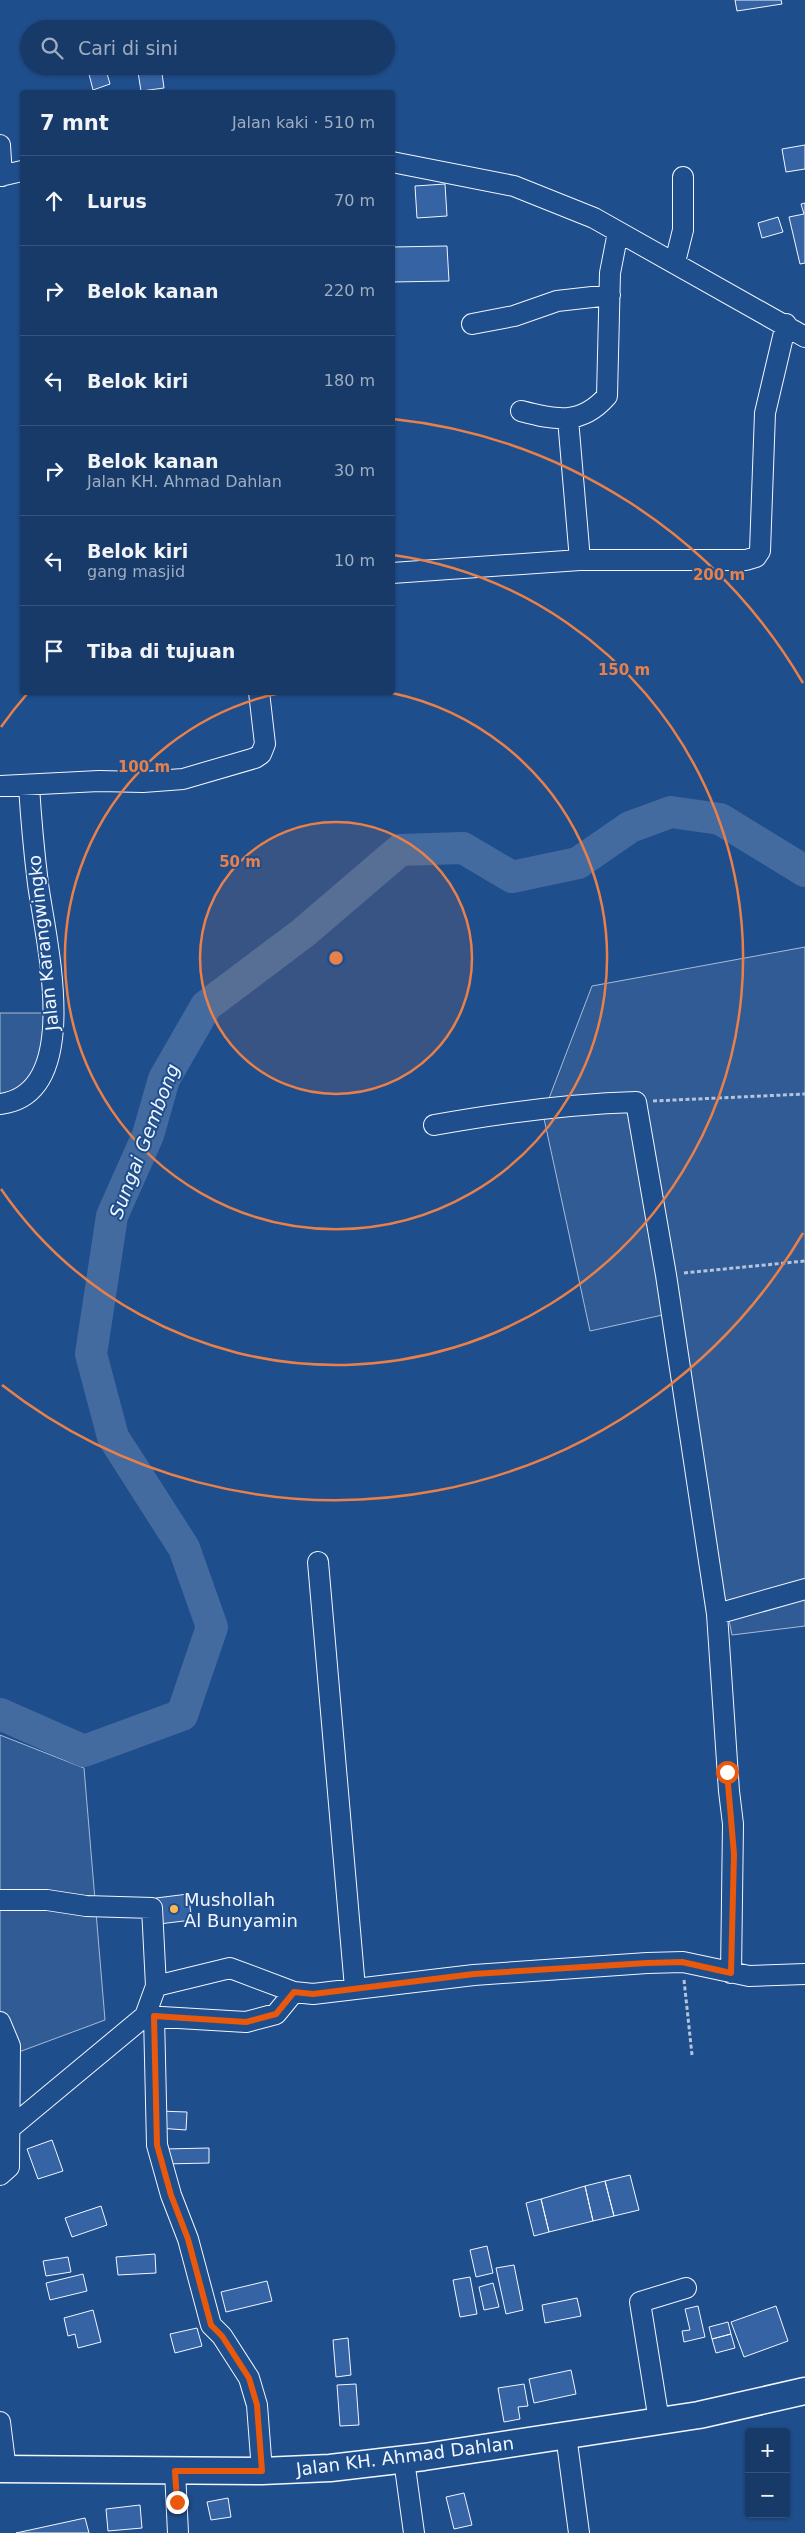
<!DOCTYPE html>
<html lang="id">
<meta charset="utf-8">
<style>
body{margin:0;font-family:"DejaVu Sans",sans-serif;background:#20416f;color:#f1f3f6}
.controls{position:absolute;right:15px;bottom:15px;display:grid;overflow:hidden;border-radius:5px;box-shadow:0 1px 4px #0004}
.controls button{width:45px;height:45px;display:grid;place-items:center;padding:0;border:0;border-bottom:1px solid #36547d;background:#173a69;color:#f1f3f6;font:25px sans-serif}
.stop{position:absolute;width:15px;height:15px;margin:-11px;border:4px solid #ea580c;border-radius:50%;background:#fff}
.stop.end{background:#ea580c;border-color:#fff;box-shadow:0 1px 5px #0008}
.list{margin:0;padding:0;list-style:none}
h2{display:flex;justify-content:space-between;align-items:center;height:65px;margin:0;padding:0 20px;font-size:21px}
h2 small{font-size:16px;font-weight:400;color:#9eadc0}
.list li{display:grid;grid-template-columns:32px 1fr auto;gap:15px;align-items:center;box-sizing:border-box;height:90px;padding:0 20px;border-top:1px solid #36547d}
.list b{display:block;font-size:19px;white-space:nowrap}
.list p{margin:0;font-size:16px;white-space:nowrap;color:#9eadc0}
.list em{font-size:16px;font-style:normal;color:#9eadc0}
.icon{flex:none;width:28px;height:28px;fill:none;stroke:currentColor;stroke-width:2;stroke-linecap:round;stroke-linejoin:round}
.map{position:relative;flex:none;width:805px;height:2533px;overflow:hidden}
.search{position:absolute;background:#173a69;box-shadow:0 1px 4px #0004;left:20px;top:20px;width:375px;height:55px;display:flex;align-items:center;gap:12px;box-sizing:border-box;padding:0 18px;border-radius:28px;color:#9eadc0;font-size:19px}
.panel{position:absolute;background:#173a69;box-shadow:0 1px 4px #0004;left:20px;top:90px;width:375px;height:605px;border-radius:5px}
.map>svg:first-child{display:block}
</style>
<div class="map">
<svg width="805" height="2533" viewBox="0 0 805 2533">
<rect width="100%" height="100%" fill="#1f4e8c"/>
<path fill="#305b95" stroke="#a8bbd7" d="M805 947V1626L732 1635 667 1314 590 1331 543 1114 592 986Z
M0 1013H51L45 1061 21 1090 0 1094Z
M0 1735 84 1768 105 2020 0 2059Z"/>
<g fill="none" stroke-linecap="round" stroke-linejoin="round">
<path stroke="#446ba0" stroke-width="32" d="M0 1714 84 1751 182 1715 212 1627 184 1548 113 1437 91 1354 112 1216 148 1135 164 1079 206 1006 303 933 400 850 463 848 512 877 578 863 630 827 671 812 720 819 805 871"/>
</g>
<path fill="#3563a3" stroke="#f2f6ff" d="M735 0H781L782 4 737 11Z
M87 66H117L106 70 110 84 93 90Z
M137 66H161L164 88 141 91Z
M805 145V169L786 172 782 149Z
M445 184 447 216 417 218 415 186Z
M805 203V263L800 264 789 217 804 214 801 204Z
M778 217 783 232 762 238 758 223Z
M447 246 449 281 392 282V247Z
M188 1894 192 1920 159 1924 156 1898Z
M158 2111 187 2112 186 2130 158 2128Z
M52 2140 63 2171 38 2179 27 2149Z
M209 2148V2163L164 2164V2149Z
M630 2175 639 2210 614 2216 605 2181Z
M605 2181 614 2216 593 2221 585 2186Z
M585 2186 593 2221 549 2232 541 2199Z
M541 2199 549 2232 534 2236 526 2203Z
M101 2206 107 2225 72 2237 65 2218Z
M487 2246 493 2273 476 2277 470 2250Z
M155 2254 156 2273 118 2275 116 2257Z
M68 2257 71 2272 46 2276 43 2261Z
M514 2265 523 2310 506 2314 496 2268Z
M83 2274 87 2291 50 2300 46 2283Z
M470 2277 477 2314 460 2317 453 2280Z
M267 2281 272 2301 226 2312 221 2292Z
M493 2283 499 2307 484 2310 479 2287Z
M577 2298 581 2316 545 2323 542 2305Z
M698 2306 705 2337 684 2342 682 2331 690 2330 685 2309Z
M776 2306 788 2341 744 2357 731 2322Z
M93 2310 101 2342 78 2348 75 2334 68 2336 64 2318Z
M728 2322 731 2334 712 2339 709 2327Z
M197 2328 202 2346 175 2353 170 2334Z
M731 2334 735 2348 716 2353 712 2339Z
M348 2338 351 2375 336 2377 333 2340Z
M571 2370 576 2394 534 2403 529 2379Z
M356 2384 359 2425 340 2426 337 2385Z
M524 2384 528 2406 518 2407 520 2419 504 2422 498 2388Z
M464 2493 472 2525 454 2529 446 2497Z
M228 2498 231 2517 211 2520 207 2502Z
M140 2505 142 2528 108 2531 106 2509Z
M85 2518 89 2533H16Z"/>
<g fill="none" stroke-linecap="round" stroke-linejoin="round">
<defs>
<path id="minor" d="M0 145 2 176
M392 162 514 186 594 218 805 337
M0 176 22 171
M675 262 683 230V177
M472 324 514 316 557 301 610 295
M521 411C555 420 581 426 607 396L610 273 618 232
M568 419 580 560
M392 573 580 560H746L756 557 760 551 765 413 786 324
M0 786 99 781 143 782 183 779 255 758 261 754 265 744 259 692
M0 1104C85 1094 45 937 38 884 34 851 31 819 29 786
M434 1125C501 1113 568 1104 636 1102L666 1275 717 1614 729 1791 733 1824 731 1973
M318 1562 355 1988
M717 1614 805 1589
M0 1900H47L86 1906 152 1908 156 1986 145 2016
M156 1986 230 1968 294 1992 313 1994 474 1975 647 1963 683 1962 749 1976 805 1974
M154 2016 157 2145 171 2195 188 2239 211 2325 222 2336 249 2378 257 2405 262 2471
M0 2022 10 2046 9 2167 0 2175
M9 2129 145 2016 246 2022 276 2014 294 1992
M659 2421 640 2302 686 2288
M0 2422 6 2470
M566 2435 579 2533
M404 2460 414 2533
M175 2471 178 2533"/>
<path id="major" d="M0 2469 262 2471 330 2468 424 2457 699 2415 805 2391"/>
</defs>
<use href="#minor" stroke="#f2f6ff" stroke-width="22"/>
<use href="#major" stroke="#f2f6ff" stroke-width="29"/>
<path stroke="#b3c4dc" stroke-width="3" stroke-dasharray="4 2.5" stroke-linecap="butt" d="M653 1101 805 1094
M684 1273 805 1261
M684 1980 692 2055"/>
<use href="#minor" stroke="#1f4e8c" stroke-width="20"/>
<use href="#major" stroke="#1f4e8c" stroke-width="26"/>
</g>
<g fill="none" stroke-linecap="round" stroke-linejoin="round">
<path stroke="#ea580c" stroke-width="6" d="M177 2502 175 2471H262L257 2405 249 2378 222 2336 211 2325 188 2239 171 2195 157 2145 154 2016 246 2022 276 2014 294 1992 313 1994 474 1974 647 1963 682 1962 731 1973 734 1854 727 1772"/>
</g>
<circle cx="336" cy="958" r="136" fill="#ea8049" fill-opacity=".12"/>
<g fill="none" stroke="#ea8049" stroke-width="2.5">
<circle cx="336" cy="958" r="136"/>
<path d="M392 693A271 271 0 1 1 280 693"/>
<path d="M1 727A407 407 0 0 1 27 694M393 555A407 407 0 1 1 1 1189"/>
<path d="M803 1233A542 542 0 0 1 2 1385M393 419A542 542 0 0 1 803 683"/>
</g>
<circle fill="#ffb74d" stroke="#1f4e8c" stroke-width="2" cx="174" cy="1909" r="5"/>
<g text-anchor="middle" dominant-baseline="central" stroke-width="4" stroke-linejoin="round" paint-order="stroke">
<g font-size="18" fill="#f2f6ff" stroke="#1f4e8c">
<text transform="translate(43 943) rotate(-96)">Jalan Karangwingko</text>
<text transform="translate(405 2456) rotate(-7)">Jalan KH. Ahmad Dahlan</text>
</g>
<g font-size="18" fill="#f2f6ff" stroke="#1f4e8c" text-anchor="start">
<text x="184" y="1899">Mushollah<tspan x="184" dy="21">Al Bunyamin</tspan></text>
</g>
<g font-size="19" font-style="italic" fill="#f2f6ff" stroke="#1f4e8c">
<text transform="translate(144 1141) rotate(-69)">Sungai Gembong</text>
</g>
</g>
<circle cx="336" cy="958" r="8" fill="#ea8049" stroke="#1f4e8c" stroke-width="2.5"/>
<g font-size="15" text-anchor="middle" font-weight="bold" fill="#ea8049" stroke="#1f4e8c" stroke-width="4" stroke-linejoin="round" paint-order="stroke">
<text x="719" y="580">200 m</text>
<text x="624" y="675">150 m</text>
<text x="144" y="772">100 m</text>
<text x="240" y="867">50 m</text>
</g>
</svg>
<div class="controls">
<button>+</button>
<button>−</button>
</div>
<div class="stop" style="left:727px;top:1772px"></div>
<div class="stop end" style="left:177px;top:2502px"></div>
<div class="search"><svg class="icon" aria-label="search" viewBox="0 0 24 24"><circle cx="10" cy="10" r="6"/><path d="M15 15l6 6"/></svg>Cari di sini</div>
<section class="panel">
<h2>7 mnt<small>Jalan kaki · 510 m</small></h2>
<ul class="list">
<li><svg class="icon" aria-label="ahead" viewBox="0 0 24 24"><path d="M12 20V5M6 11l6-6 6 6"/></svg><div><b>Lurus</b></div><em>70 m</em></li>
<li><svg class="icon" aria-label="right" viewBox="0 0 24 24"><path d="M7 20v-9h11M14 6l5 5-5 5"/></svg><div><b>Belok kanan</b></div><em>220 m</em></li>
<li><svg class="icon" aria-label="left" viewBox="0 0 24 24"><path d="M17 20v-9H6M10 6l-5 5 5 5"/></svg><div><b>Belok kiri</b></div><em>180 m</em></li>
<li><svg class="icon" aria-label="right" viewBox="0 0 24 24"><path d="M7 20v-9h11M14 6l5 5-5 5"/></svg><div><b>Belok kanan</b><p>Jalan KH. Ahmad Dahlan</p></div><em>30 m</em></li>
<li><svg class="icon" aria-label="left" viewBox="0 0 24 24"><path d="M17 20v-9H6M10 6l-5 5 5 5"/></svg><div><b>Belok kiri</b><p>gang masjid</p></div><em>10 m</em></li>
<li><svg class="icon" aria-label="arrive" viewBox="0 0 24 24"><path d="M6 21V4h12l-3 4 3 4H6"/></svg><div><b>Tiba di tujuan</b></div></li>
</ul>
</section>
</div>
